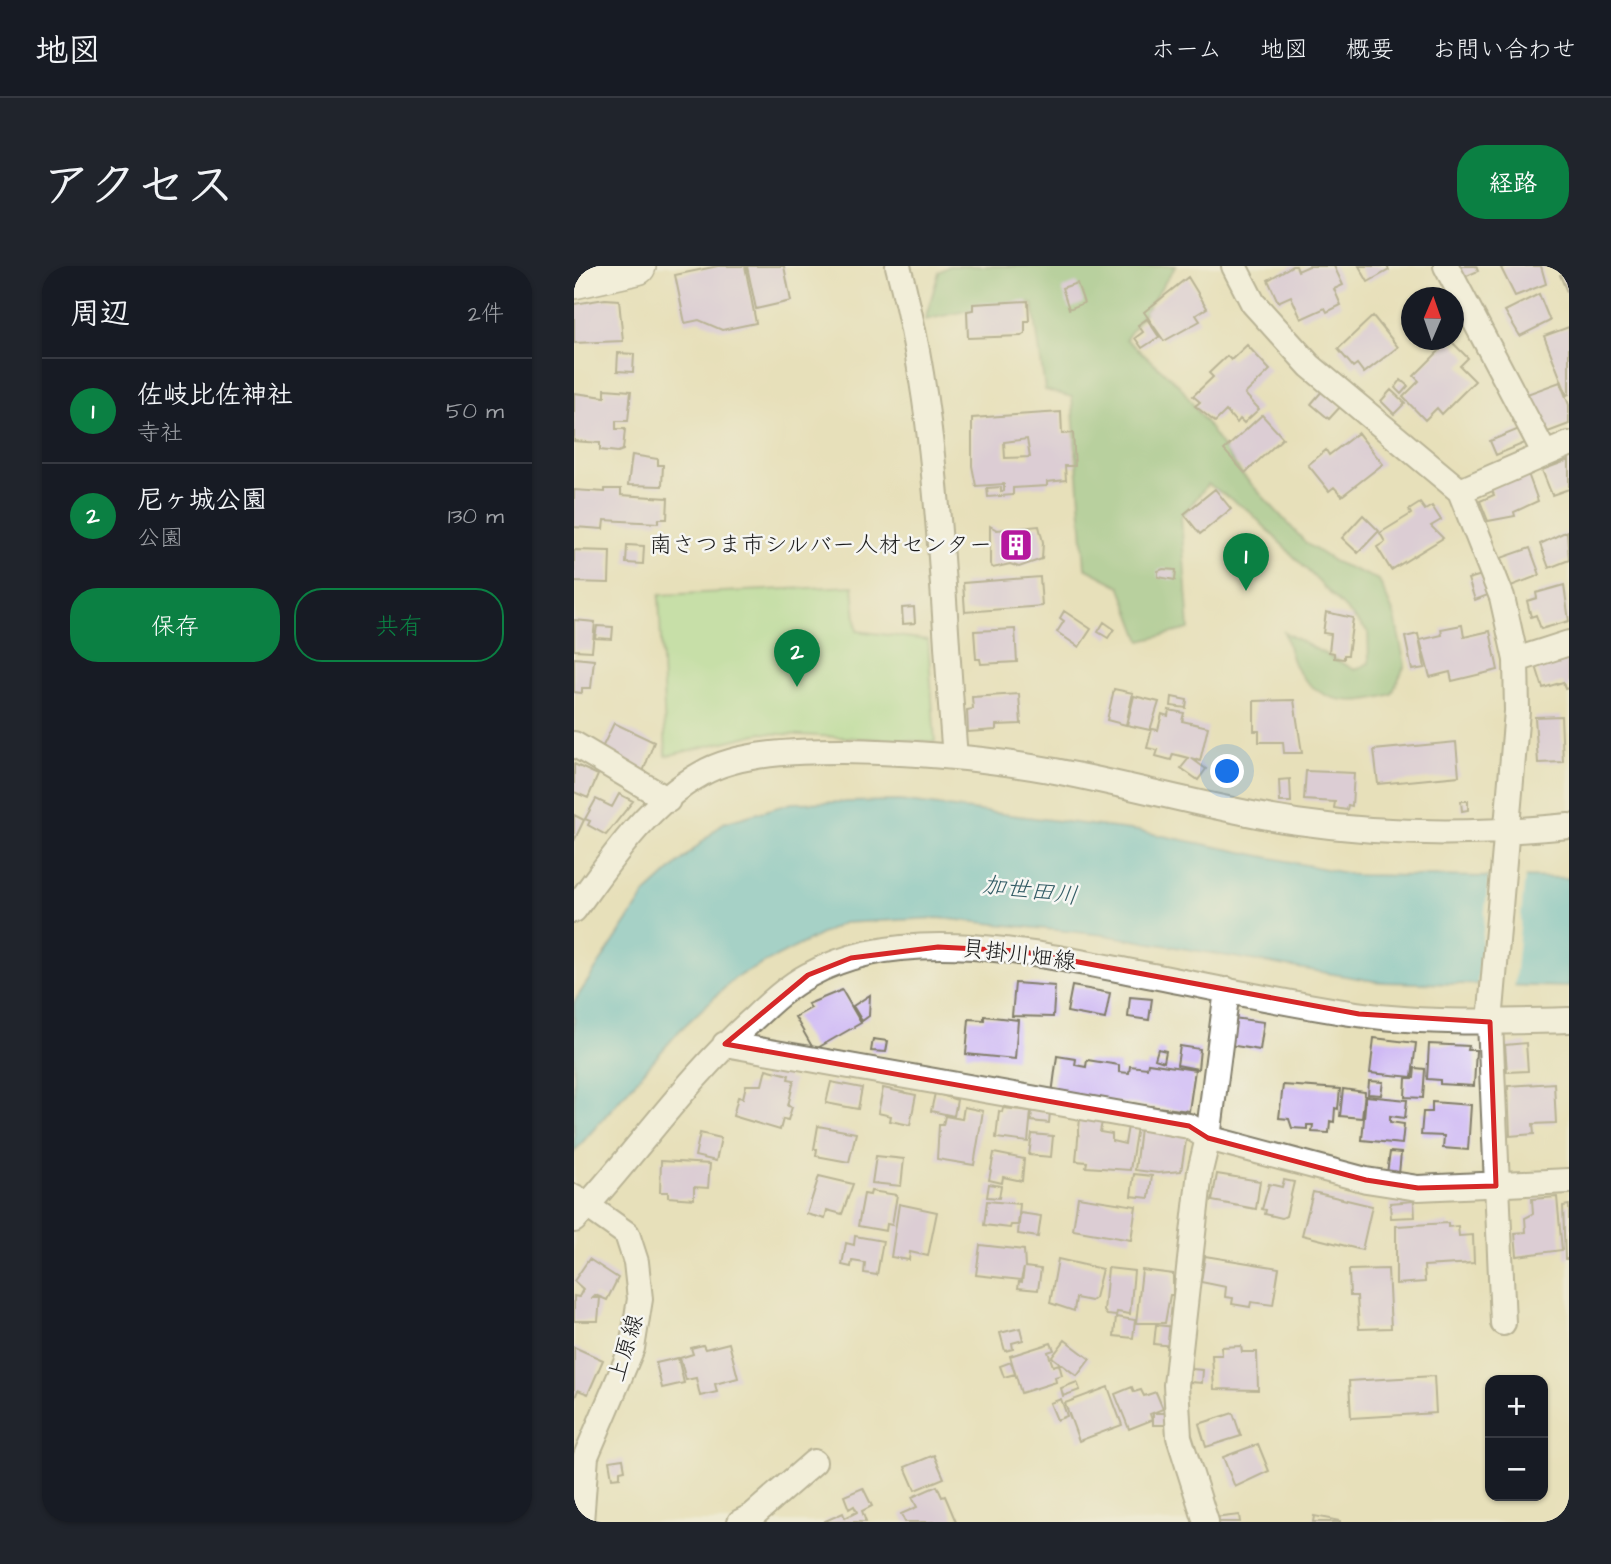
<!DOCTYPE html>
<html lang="ja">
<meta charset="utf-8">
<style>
body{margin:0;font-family:"Architects Daughter","Klee One",sans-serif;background:#20242c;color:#f1f3f6}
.controls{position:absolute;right:21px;bottom:21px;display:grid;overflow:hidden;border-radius:14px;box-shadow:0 2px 5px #0004}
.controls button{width:63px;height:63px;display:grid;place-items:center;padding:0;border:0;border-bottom:2px solid #363941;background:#171b24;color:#f1f3f6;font:35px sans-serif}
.compass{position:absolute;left:827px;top:21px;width:63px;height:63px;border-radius:50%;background:#171b24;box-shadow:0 2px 5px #0004;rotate:2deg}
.you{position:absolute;left:654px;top:506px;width:24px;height:24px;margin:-18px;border:5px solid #fff;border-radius:50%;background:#1a73e8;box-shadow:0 0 0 10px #1a73e833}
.badge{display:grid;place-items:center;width:46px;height:46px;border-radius:50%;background:#0b8043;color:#fff;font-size:23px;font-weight:700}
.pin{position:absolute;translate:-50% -58px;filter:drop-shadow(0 2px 4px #0008)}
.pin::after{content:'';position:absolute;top:37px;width:24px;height:21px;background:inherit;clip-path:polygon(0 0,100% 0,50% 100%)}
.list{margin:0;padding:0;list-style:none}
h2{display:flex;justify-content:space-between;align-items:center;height:91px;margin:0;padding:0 28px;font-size:30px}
h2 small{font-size:23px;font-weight:400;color:#9ea1a6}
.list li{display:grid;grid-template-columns:46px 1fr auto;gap:21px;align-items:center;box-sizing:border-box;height:105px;padding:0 28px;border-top:2px solid #363941}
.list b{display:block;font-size:26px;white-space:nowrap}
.list p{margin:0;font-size:23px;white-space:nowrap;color:#9ea1a6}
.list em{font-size:23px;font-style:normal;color:#9ea1a6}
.actions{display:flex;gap:14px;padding:21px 28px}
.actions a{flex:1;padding:16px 0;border:2px solid #0b8043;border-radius:28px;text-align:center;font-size:24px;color:#0b8043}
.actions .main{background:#0b8043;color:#fff}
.map{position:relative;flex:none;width:995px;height:1256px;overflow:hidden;border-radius:28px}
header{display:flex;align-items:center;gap:42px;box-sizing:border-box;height:98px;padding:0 35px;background:#171b24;border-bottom:2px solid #363941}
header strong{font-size:33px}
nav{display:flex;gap:38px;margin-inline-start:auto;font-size:24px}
.intro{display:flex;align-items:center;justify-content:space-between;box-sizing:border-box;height:168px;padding:0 42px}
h1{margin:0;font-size:49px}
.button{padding:18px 32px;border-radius:28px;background:#0b8043;color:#fff;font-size:24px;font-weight:700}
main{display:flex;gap:42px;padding:0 42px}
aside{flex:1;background:#171b24;border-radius:28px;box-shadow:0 2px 5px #0004}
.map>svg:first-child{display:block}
</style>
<header>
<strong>地図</strong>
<nav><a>ホーム</a><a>地図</a><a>概要</a><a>お問い合わせ</a></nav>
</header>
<div class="intro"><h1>アクセス</h1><a class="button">経路</a></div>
<main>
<aside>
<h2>周辺<small>2件</small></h2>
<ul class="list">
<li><span class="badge">1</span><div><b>佐岐比佐神社</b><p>寺社</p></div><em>50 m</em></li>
<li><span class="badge">2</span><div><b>尼ヶ城公園</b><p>公園</p></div><em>130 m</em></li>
</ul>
<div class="actions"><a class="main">保存</a><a>共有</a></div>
</aside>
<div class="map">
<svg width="995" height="1256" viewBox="0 0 995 1256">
<rect width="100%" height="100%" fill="#f6f6f2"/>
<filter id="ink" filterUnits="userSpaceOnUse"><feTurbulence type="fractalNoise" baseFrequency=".0143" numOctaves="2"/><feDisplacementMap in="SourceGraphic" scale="14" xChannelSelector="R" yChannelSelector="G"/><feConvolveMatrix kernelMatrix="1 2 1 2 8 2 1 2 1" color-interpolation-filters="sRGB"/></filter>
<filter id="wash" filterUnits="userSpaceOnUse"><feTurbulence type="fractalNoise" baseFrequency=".00686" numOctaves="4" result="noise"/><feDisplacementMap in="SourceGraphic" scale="28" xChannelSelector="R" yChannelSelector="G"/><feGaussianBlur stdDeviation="1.57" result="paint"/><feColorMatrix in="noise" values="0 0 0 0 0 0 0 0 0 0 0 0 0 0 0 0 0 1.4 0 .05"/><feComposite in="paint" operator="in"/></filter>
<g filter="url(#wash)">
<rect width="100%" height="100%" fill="#e7e0ba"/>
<path fill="#9fdd92" stroke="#5e7c57" stroke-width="2" d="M279 320 283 365 354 374 361 476 187 467 92 490 85 329Z"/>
<path fill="#7fbc7c" stroke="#4e6c4c" stroke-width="2" d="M375 0H602L552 73 606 120 667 207 733 278 761 296 805 314 821 351 831 399 818 428C780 440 746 439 722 402 716 392 714 377 710 366L781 404 795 397 794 366 675 245 634 218 607 251 615 363 567 375 546 320 511 302 498 131 471 124 459 38 433 36 351 54 365 6Z"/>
<path fill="#58bfd5" stroke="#3a6e78" stroke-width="2" d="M325 535 565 565 781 609 995 612V721L806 716 530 669 364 652 269 657 161 712 106 764 0 886V736L72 627 149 557 218 537Z"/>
<path fill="#e7e0ba" d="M915 608H951L940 723 903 722Z"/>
<g id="blocks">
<path fill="#ceb7f4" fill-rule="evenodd" d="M144 0H171L182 57 148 64 125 54 111 57 101 9Z
M173 0H210L217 35 182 43Z
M718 0H722L724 5 735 0H760L769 19 760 23 767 39 753 46 751 42 727 53 717 30 704 36 694 14Z
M785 0H813L815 4 794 16Z
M880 0H902L904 5 886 13Z
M932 0H967L972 18 941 30 927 2Z
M995 6V31L986 9Z
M614 11 633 42 622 49 626 55 590 75 570 46Z
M503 17 510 37 495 43 488 22Z
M965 28 976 55 946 70 931 45Z
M31 33 45 34 49 75 0 77V38Z
M454 35 455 55H451V67L447 70 394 72 393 45 399 44V38Z
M799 50 824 81 790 107 783 98 779 101 764 83Z
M573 53 585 71 568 82 561 72 569 66 564 59Z
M995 61V128L993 129 970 70Z
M876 74 894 92 886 100 901 115 868 148 863 142 851 154 829 131 845 115 840 110Z
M673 79 696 104 671 128 685 143 670 157 666 153 663 157 652 145 641 156 621 140 626 136 619 130 639 111 635 107 653 90 657 94Z
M44 87 60 88 59 106 43 105Z
M827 114 834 120 827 128 821 122Z
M986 116 995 139V158L974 166 972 162 968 163 953 128Z
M31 123 57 125 54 155H42V163H51L49 184 44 186 26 184V177L0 175V127L31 131Z
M749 124 767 140 755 153 737 138Z
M817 124 831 137 820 148 807 135Z
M487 146 488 168 499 167 501 200H491L492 214 473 216V220L439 222V229L414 231 413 222 427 221V226L430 225V218L402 220 398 200V152ZM453 173 456 191 431 192 430 176Z
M688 149 709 172 671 207 650 184Z
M945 163 951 177 922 189 916 175Z
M784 167 809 198 768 230 760 221 755 225 734 199 752 184 755 189Z
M58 189 84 193V199H89L88 220 54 219Z
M995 194V223L978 229 968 204Z
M953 205 964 235 940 246 941 250 914 255 906 235 920 229 917 222Z
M31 223H47V229L94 232 93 253H85L84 257 30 254 29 263 0 261V224L31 226Z
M641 223 657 243 626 268 610 248Z
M846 237 851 244 858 240 867 254 857 260 869 272 817 304 803 281 811 276 806 267 837 248 835 244Z
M789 249 805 265 784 287 768 272Z
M416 260 423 264 465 260 469 276 468 293 445 301 436 298 419 302 416 298Z
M993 265 995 294 975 302 966 278Z
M53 279 70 280 69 298 52 297Z
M956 282 966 309 937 320 927 292Z
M0 284 36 285 35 317 0 316Z
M589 303 602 304 601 314 584 311V305Z
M908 309 914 329 901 334 894 313Z
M466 311 468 340 391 346 389 317Z
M990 319 995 355 967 363 962 349 957 351 953 335 963 332 962 327Z
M340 341 341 357 329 358 328 342Z
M490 345 517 363 505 381 483 366 490 355 486 352Z
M752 346 779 352 774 389H770V393L760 392V387L755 386 757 368 749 367Z
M0 354 21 356 18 385 0 384Z
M530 356 540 363 534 372 524 366Z
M888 359 890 371 916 365 924 404 878 415 876 406 856 411 846 374 868 369 867 363Z
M23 360 39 361 38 373 21 372Z
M441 363 443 396 407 398 406 393H402L400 365Z
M844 368 851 402 838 404 831 371Z
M995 386V422L991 423 989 416 969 422 961 397Z
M0 392 20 394 17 422H8V427L0 426Z
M540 423 559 427 552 459 533 454Z
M445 428 447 458 422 459V464L394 466 393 444 399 443 398 431Z
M560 430 585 436 576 464 553 459Z
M598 431 613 434 612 442 597 440Z
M720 434 728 487H710L709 476H685V465H680V435Z
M595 444 610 447 608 455 634 461 626 495 617 492 632 503 624 514 607 502 615 492 599 488 597 494 582 490 584 484 573 482 578 463 584 464 588 448 594 450Z
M987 450 989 496 964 497 961 451Z
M40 457 80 476 69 506 26 486Z
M882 476 885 510 804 518 800 484Z
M0 498 24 509 14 532 0 526Z
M732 505 780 507 778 540 774 539 773 544 760 542 761 536 730 534Z
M716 513 717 536H706L705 514Z
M45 528 59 535 32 569 14 559 16 555 11 553 22 533 38 541Z
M887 535H894V544L888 545Z
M0 549 10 554 0 575Z
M441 717 481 720 479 751 438 750Z
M498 720 536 727 531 753 493 746Z
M268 724 287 757 240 784 221 751 237 742 234 738Z
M296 729 295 750 288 755 279 740Z
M556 731 578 733 575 754 554 751Z
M410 750 444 754 441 793 392 788 395 753 410 754Z
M659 752 690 756 686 784 655 779Z
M800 772 842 777 838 811 796 807Z
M299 773 314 775 312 786 297 785Z
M952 777 954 805 933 806 931 779Z
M855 778 895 780 894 784H902L900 820 866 818V814L853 813Z
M606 780 626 783 624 803 603 799Z
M584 783 592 785 590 796 581 793Z
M483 790 502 793 501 799 512 801 513 794 545 799V806L555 807 556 800 573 802 574 797 621 804 615 845 478 828Z
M841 802 851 803 849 832 831 831 832 812H840Z
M192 803 215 809 214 813 220 814 214 840 218 841 214 854 209 853 206 864 159 850 164 831 169 832 172 819H188Z
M795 815 809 816 807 829 794 828Z
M257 816 288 822 284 843 252 837Z
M980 817 982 857 959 858 960 868 936 870 934 820Z
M709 819 766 823 764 843 761 842 760 856 756 855 755 867 738 866 739 859H733V863L718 862 715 853 705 852Z
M309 822 342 829 336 859 316 855 317 850 304 847Z
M769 823 791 826 788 852 766 850Z
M361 827 383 834 380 850 357 845Z
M792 830 833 834 831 852 816 850V856L830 858 828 878 788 874Z
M858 836 897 839 894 884 869 882 870 870 847 869 849 846H858Z
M390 841 409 845 400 899 363 893 365 859H369L371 850 388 853Z
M429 842 457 845 454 876 422 872 425 845 428 846Z
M458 845 476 846 475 857 457 855Z
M506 852 528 856 526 866 538 868V875L551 878 554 860 563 861 556 904 512 901 513 896 502 895Z
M244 860 282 867 275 896 242 890 243 883H240Z
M566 862 613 869 607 905 584 907 561 904Z
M126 867 147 872 142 895 121 890Z
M458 868 479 870 477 891 455 889Z
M816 886 827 887 825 908 813 907Z
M420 887 450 893 448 915 429 911 428 917 415 914Z
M302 890 330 893 327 920 298 917Z
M87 895 136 898 134 922 120 921V933L94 931V926H86Z
M560 908 578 910 575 932 557 930Z
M643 908 686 915 682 943 638 935Z
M245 910 279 918 268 948 253 944 251 953 233 948Z
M710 914 720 916 712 950 708 952 691 948 692 944 688 943 695 918 708 921Z
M415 918 427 920 425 932 413 931Z
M297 925 323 929 318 959 313 958 312 965 284 960 290 928 296 929Z
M739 926 798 940 788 984 728 969Z
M504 931 562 940 557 974 499 964Z
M983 931 988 984 943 990 941 967 952 966 951 952 959 948 958 933Z
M413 935 446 938 444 959H437L436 962 410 959Z
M840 935 841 951 817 952 816 937Z
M325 938 363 946 354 990 336 986 335 994 317 991Z
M995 939V993H991L989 940Z
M446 947 467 950 464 971 444 968Z
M874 957V961L884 960 885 970 899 969 900 997 850 1000 851 1016 822 1018V960Z
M281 970 309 975 303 1009 290 1007 291 997 278 995 277 1001 268 999 272 977 280 979Z
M406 979 450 984 451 1001 467 1003 464 1024 444 1022 445 1015 448 1016 450 1002 447 1014 402 1009Z
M631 990 705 1002 699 1039 677 1036 676 1041 658 1038 659 1032 651 1031 652 1021 627 1016Z
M15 993 44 1012 33 1034 21 1029 18 1032H26L24 1055H0V1030L5 1031 9 1023 0 1015Z
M484 993 528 1003 521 1032 517 1035 502 1032 500 1045 476 1037Z
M534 1002 560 1005 556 1048 543 1046 542 1050 533 1049 530 1045Z
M814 1003 817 1062 785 1063 783 1030H776L775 1004Z
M568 1004 599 1008V1029H596L591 1057H562Z
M542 1051 561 1054 559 1072 540 1070Z
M582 1059 601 1061 599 1080 580 1078Z
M446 1062 449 1074 438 1077 439 1083 431 1085 426 1067Z
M491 1074 516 1093 503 1110 478 1091Z
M155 1077 164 1112 141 1118 143 1126 126 1130 122 1112 112 1114 106 1092 119 1088 117 1082 129 1079 131 1083Z
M477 1077 480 1084 474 1086 479 1100 485 1098 488 1109 481 1111 482 1116 447 1127 436 1090Z
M667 1080 668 1086H683L684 1124 640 1123 638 1089H648L647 1081Z
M0 1081 29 1094 14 1128 4 1124 0 1134Z
M104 1092 110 1117 88 1122 82 1097Z
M437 1096 441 1108 430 1111 426 1100Z
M617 1103 629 1104 628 1117 616 1116Z
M860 1110 862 1147 777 1152 775 1115Z
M503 1116 506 1124 489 1130 487 1122Z
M534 1121 548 1159 505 1175 491 1137Z
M558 1121 560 1126 567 1124 570 1130 582 1126 589 1143 576 1148 578 1154 555 1163 541 1128Z
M487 1133 493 1150 483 1154 476 1137Z
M579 1147H595V1159H579Z
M659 1147 667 1170 632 1181 625 1158Z
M684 1178 695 1205 661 1221 649 1191Z
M360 1189 370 1212 341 1224 331 1201Z
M49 1193 51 1204 46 1205V1211L38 1212 35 1195Z
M363 1220 368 1231 371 1230 382 1256H331L327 1248 343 1241 338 1231Z
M289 1222 298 1240 288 1245 292 1256H249L269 1247 271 1252 283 1246 280 1240 275 1243 270 1230Z
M665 1249 666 1256H640V1252Z
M740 1250 766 1255V1256H739Z"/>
</g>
</g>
<g filter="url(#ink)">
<use href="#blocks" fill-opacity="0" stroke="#827e6b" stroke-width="2"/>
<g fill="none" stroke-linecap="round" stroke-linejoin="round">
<defs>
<path id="minor" d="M324 0C367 159 367 328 381 491
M660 0 679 37 736 100 886 225 928 331 942 394 943 445 916 756 929 1057
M872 0 971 188
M886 225 995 178
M942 394 995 377
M0 478 94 534
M0 644C35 596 73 538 127 508 164 486 226 485 268 485 340 486 411 492 481 505 562 520 642 544 723 556 812 569 905 569 995 560
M151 778 615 860 634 872 792 914 844 922 995 915
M1 931 53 968 62 996 66 1033 58 1082 12 1190 7 1256
M0 954C61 889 111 814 178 754 195 738 214 720 235 709 329 657 458 687 558 706 633 720 708 737 783 748 852 758 926 756 995 754
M166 1256 178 1250 240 1196
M632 1256 605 1171 602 1119 626 905 634 872 653 724"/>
<path id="highway" d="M0 14 63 0"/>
</defs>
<use href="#minor" stroke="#827e6b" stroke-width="28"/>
<use href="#highway" stroke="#827e6b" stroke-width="40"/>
<use href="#minor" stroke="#fff" stroke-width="24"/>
<use href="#highway" stroke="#fff" stroke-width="37"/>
</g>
</g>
<path d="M0 0H995V1256H0ZM364 681 445 685 785 748 916 756 922 920 844 922 792 914 634 872 615 860 151 778 234 709 277 692Z" fill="#e7e0ba" fill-opacity=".55" fill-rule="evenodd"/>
<path fill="none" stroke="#d62828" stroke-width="5" stroke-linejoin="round" d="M364 681 445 685 785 748 916 756 922 920 844 922 792 914 634 872 615 860 151 778 234 709 277 692Z"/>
<defs>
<symbol id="building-square" viewBox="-11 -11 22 22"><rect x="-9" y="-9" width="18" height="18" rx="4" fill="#b5179e" stroke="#f6f6f2"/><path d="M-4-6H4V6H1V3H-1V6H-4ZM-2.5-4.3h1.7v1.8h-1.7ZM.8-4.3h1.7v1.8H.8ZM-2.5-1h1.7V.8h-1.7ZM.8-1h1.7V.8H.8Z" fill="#fff"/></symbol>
</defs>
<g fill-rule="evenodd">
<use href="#building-square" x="423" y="260" width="38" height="38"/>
</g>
<g text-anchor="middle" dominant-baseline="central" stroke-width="5" stroke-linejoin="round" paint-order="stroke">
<g font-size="23" fill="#1c1c1c" stroke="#f6f6f2" text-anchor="end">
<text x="418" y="279">南さつま市シルバー人材センター</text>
</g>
<g font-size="23" fill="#1c1c1c" stroke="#f6f6f2">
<text transform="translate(445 689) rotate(7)">貝掛川畑線</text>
<text transform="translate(52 1082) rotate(-73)">上原線</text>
</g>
<g font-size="24" font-style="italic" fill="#345d66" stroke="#f6f6f2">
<text transform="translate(456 625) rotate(7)">加世田川</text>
</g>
</g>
</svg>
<div class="controls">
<button>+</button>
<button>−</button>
</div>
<svg class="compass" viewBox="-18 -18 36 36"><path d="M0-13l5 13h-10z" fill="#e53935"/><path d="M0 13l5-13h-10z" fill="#9ea1a6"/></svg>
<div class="you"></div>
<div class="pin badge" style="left:672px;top:325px">1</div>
<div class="pin badge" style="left:223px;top:421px">2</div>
</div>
</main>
